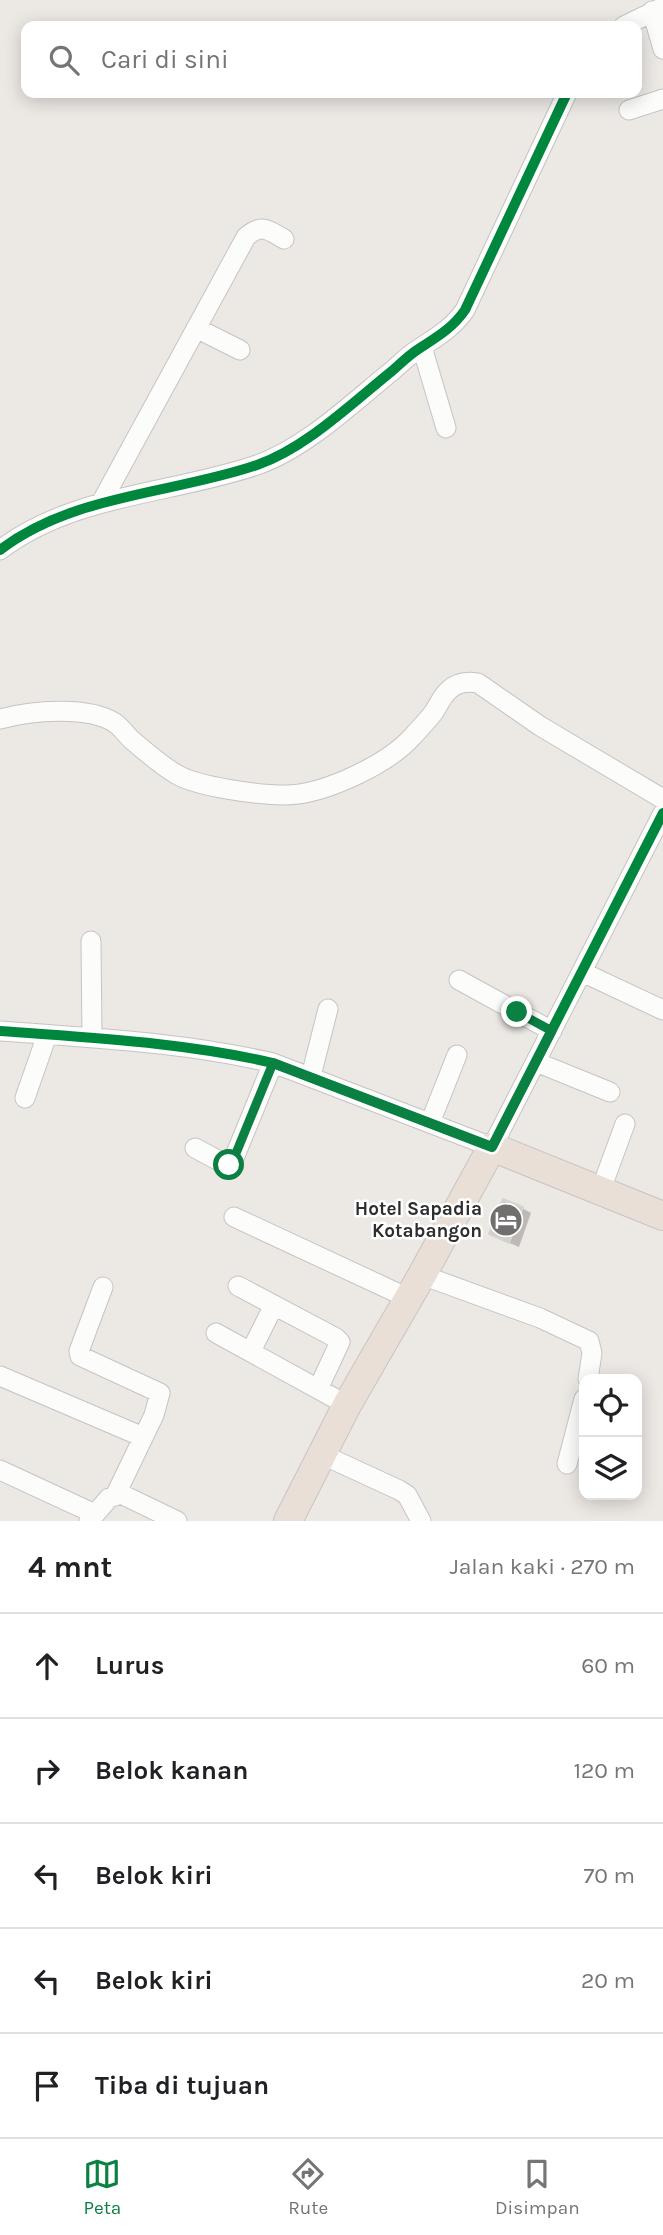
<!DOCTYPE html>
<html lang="id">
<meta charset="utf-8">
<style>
body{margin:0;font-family:Karla,sans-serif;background:#f2f2f2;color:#202124}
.controls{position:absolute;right:21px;bottom:21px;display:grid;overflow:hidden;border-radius:14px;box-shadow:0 4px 18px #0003}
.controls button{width:63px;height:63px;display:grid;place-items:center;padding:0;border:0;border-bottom:2px solid #e0e0e0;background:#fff;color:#202124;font:35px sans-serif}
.stop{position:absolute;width:21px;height:21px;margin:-16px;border:5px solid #0b8043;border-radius:50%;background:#fff}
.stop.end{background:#0b8043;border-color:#fff;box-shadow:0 2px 7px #0008}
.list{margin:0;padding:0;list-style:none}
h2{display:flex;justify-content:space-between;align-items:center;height:91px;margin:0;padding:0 28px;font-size:30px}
h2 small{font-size:23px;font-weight:400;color:#757577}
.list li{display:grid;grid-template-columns:46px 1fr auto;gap:21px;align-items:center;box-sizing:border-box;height:105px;padding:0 28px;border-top:2px solid #e0e0e0}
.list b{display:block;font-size:26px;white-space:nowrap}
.list em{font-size:23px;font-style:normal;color:#757577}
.icon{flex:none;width:38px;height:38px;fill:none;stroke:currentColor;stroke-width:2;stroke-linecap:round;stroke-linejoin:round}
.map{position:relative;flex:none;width:663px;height:1521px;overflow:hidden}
.search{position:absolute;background:#fff;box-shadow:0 4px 18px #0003;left:21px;right:21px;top:21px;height:77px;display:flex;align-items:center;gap:18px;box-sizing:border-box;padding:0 24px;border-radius:14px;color:#757577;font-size:26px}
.sheet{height:616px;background:#fff}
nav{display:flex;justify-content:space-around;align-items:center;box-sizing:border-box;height:98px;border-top:2px solid #e0e0e0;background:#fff;font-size:19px;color:#757577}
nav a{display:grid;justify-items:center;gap:4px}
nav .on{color:#0b8043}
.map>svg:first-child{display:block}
</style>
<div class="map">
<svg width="663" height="1521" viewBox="0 0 663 1521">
<rect width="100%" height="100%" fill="#ece8e4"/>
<path fill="#0003" d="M522 1208 531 1213 519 1247 500 1239Z"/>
<path fill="#d1cecb" stroke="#d7d4d0" stroke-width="2" d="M503 1199 523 1207 509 1243 489 1234Z"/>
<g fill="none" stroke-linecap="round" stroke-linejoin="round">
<defs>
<path id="minor" d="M652 11 663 49
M624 26 663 7
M629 110 663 99
M196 328 240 350
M422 347 446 428
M101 503 246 237C262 223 268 230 284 239
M0 550C73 494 173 494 257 465 306 448 352 403 392 371 400 364 408 356 417 350 435 338 452 329 465 310L567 93
M0 719C30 711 88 705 115 723 122 728 127 736 133 741 147 753 161 765 176 774 197 787 259 795 285 795 324 795 388 764 413 736 420 728 428 720 434 712 439 704 442 696 449 690 457 682 467 681 478 683L540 726 663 799
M91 941 92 1038
M582 972 663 1010
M459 980 552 1031
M0 1031C91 1038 183 1042 273 1063L492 1147 663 813
M536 1062 610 1092
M311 1076 328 1009
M25 1098 47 1035
M430 1123 457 1055
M195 1148 225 1164 232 1163 273 1063
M600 1192 625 1124
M234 1217 408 1298
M422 1275 540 1318 589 1341 592 1353 588 1379
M238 1286 336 1338 340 1342 318 1389
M103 1287 79 1351 80 1356 160 1393 154 1415 116 1494
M216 1333 347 1405
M251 1351 274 1305
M0 1376 143 1437
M321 1454 399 1490 407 1495 421 1521
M567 1464 584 1399
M0 1470 95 1514
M89 1521 109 1498 121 1494 177 1521"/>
<path id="highway" d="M288 1521 347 1405 422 1275 492 1147 663 1216"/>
</defs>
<use href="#minor" stroke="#c5c4c5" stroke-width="21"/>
<use href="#highway" stroke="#c6c5c4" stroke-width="30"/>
<use href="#minor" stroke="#fcfcfb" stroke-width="19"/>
<use href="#highway" stroke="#eadfd6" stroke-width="28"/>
<defs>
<path id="cycleway" d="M0 550C73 494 173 494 257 465 306 448 352 403 392 371 400 364 408 356 417 350 435 338 452 329 465 310L567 93
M0 1031C91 1038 183 1042 273 1063L492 1147 663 813"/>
</defs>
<use href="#cycleway" stroke="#fff" stroke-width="15"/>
<use href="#cycleway" stroke="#00873e" stroke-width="10"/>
</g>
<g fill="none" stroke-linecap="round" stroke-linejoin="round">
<path stroke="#0b8043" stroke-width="9" d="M229 1165 232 1163 273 1063 492 1147 552 1031 517 1012"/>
</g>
<defs>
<symbol id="hotel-disc" viewBox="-11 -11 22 22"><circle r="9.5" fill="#706f6e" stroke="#fff"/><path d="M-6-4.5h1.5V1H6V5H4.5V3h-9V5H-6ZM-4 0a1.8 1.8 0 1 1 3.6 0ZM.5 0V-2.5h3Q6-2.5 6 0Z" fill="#fff"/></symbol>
</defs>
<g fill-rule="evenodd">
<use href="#hotel-disc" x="487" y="1201" width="38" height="38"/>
</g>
<g text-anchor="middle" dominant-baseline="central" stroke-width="5" stroke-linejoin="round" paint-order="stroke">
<g font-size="19" font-weight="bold" fill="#2e2e2e" stroke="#fff" text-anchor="end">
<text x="482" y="1209">Hotel Sapadia<tspan x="482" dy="22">Kotabangon</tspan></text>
</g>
</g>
</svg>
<div class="controls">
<button><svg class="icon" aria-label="locate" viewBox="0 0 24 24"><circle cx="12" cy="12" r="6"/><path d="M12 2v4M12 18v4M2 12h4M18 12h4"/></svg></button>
<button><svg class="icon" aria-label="layers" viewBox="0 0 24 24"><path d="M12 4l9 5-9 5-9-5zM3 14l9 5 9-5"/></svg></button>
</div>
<div class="stop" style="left:229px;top:1165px"></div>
<div class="stop end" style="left:517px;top:1012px"></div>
<div class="search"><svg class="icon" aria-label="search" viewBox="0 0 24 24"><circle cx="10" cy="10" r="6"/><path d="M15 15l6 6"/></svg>Cari di sini</div>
</div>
<section class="sheet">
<h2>4 mnt<small>Jalan kaki · 270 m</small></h2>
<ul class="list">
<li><svg class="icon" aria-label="ahead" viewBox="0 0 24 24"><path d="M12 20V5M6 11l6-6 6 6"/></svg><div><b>Lurus</b></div><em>60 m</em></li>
<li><svg class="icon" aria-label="right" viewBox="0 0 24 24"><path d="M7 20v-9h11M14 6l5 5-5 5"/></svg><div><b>Belok kanan</b></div><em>120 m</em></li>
<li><svg class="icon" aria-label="left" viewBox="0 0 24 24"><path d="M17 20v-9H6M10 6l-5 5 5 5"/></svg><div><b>Belok kiri</b></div><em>70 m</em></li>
<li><svg class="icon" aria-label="left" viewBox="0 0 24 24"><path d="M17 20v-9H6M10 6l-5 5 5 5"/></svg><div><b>Belok kiri</b></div><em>20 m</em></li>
<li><svg class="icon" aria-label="arrive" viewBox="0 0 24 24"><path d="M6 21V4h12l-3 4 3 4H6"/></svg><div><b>Tiba di tujuan</b></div></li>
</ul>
</section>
<nav>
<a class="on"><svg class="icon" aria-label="map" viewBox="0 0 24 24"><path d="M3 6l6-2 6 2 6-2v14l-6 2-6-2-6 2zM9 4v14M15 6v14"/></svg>Peta</a>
<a><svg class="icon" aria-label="directions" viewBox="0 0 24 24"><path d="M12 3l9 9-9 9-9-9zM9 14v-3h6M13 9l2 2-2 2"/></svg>Rute</a>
<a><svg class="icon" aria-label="saved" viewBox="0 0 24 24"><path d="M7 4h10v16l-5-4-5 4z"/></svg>Disimpan</a>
</nav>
